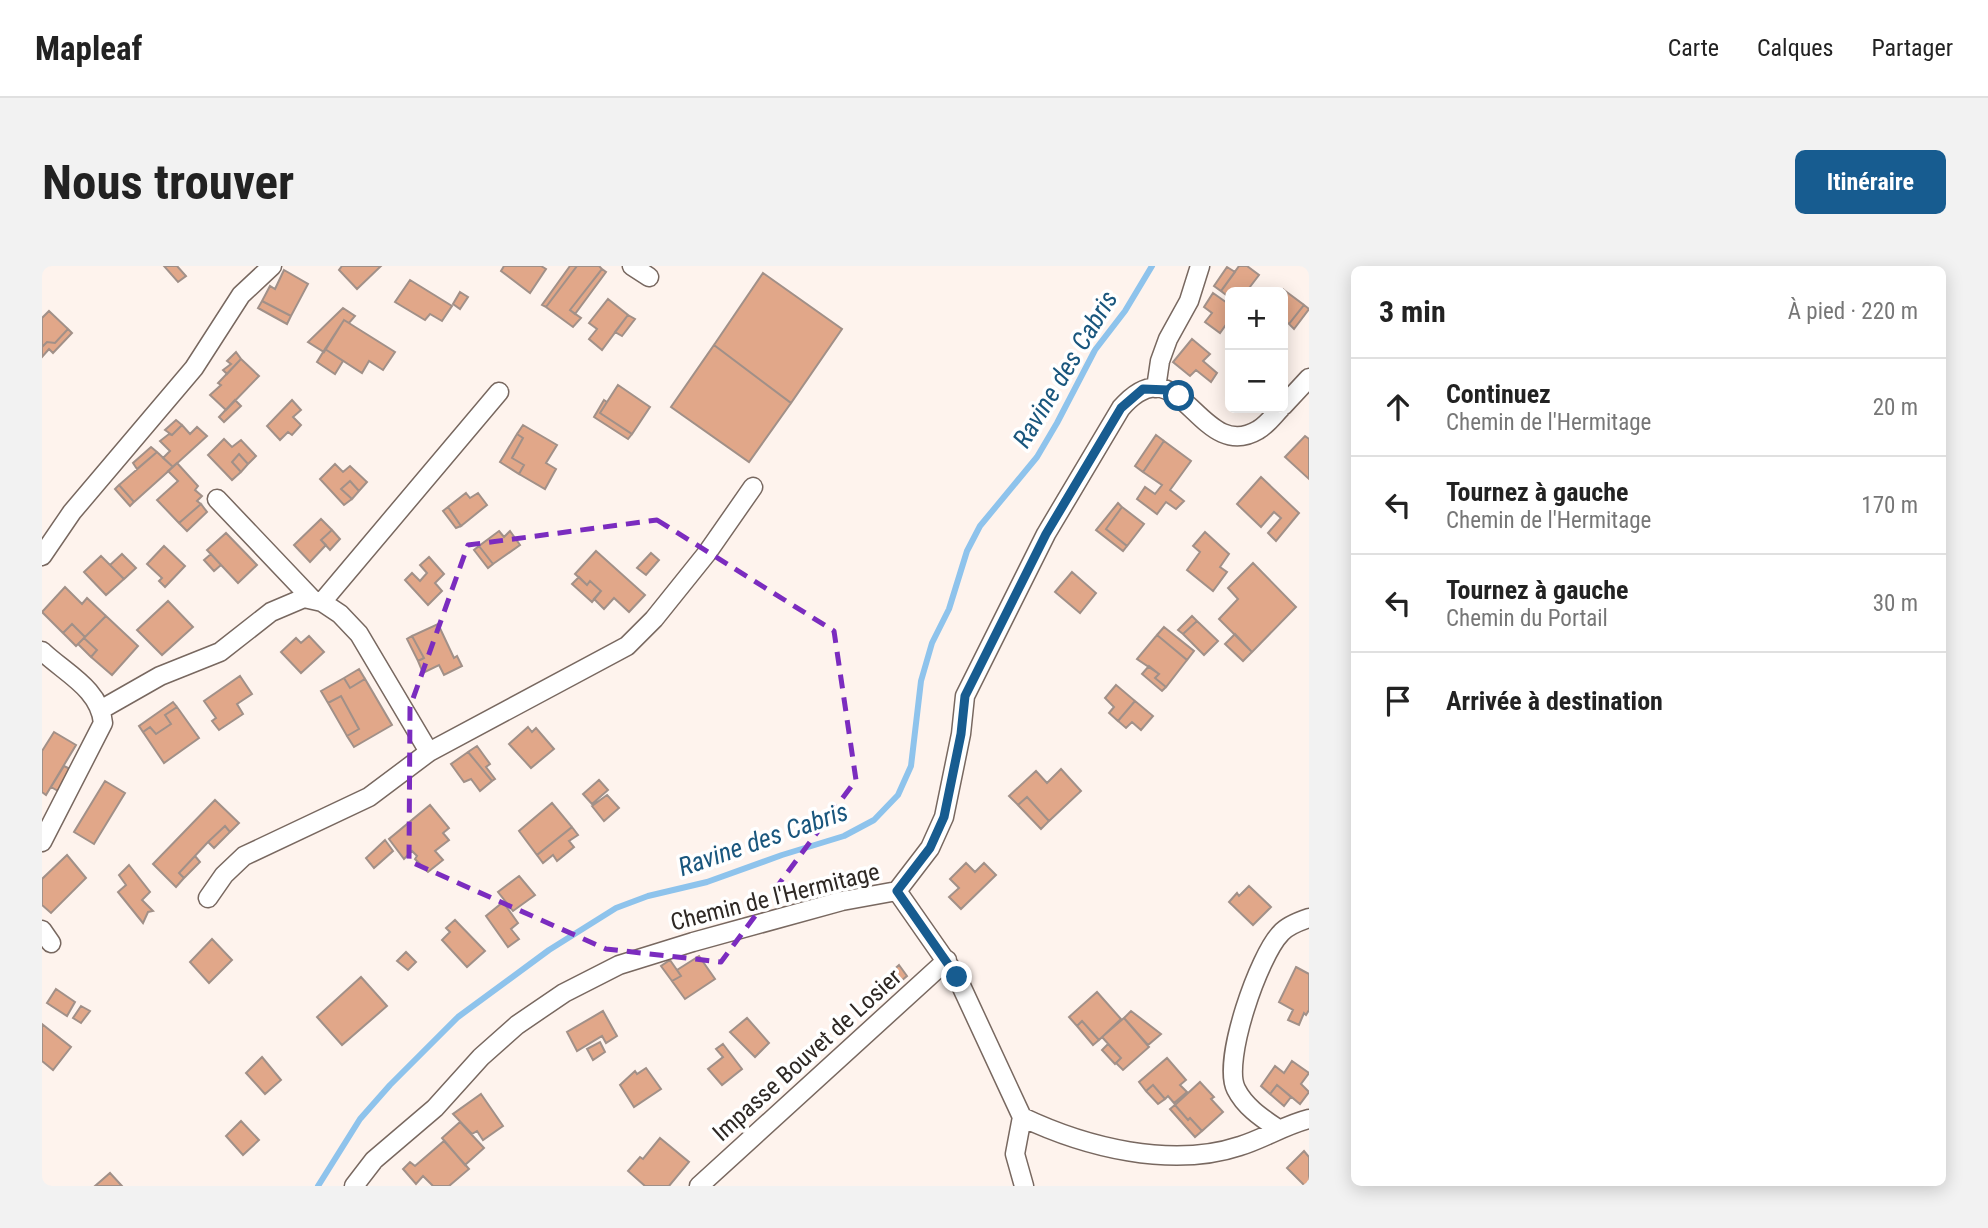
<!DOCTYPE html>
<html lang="fr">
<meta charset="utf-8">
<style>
body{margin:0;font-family:"Roboto Condensed",sans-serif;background:#f2f2f2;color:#222}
.controls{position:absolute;right:21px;top:21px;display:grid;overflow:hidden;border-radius:10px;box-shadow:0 4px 18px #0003}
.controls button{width:63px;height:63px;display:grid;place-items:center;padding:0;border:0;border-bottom:2px solid #e0e0e0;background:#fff;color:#222;font:35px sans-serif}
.stop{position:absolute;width:21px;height:21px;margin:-16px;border:5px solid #175c90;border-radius:50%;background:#fff}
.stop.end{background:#175c90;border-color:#fff;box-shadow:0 2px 7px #0008}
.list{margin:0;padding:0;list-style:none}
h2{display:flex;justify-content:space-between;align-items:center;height:91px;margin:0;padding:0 28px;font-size:30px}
h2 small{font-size:23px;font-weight:400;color:#767676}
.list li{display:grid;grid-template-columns:46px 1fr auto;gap:21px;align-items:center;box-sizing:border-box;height:98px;padding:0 28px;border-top:2px solid #e0e0e0}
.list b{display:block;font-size:26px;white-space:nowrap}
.list p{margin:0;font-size:23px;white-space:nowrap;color:#767676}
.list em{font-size:23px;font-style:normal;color:#767676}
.icon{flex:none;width:38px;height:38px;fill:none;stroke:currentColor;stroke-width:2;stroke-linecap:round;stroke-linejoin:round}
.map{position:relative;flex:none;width:1267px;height:920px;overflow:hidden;border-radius:10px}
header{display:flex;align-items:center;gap:42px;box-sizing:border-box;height:98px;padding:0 35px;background:#fff;border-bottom:2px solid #e0e0e0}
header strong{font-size:33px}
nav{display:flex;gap:38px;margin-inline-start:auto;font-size:24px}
.intro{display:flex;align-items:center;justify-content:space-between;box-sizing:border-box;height:168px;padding:0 42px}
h1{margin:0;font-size:49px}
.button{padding:18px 32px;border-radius:10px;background:#175c90;color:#fff;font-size:24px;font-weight:700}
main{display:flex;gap:42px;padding:0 42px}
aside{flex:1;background:#fff;border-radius:10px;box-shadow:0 4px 18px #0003}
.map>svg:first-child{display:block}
</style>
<header>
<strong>Mapleaf</strong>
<nav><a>Carte</a><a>Calques</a><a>Partager</a></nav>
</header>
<div class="intro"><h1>Nous trouver</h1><a class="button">Itinéraire</a></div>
<main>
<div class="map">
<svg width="1267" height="920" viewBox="0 0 1267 920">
<rect width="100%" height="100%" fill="#fef3ed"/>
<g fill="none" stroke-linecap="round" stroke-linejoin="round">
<path stroke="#8ec3ec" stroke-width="6" d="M276 920 318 853 348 819 416 751 507 684 574 642 606 630 665 616 740 589 802 570 832 554 856 529 869 500 879 415 890 377 907 343 925 285 938 260 995 191 1015 157 1053 84 1083 45 1110 0"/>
</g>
<path fill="#e1a789" stroke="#a19088" stroke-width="2" d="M122 0H135L144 10 136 16Z
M300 0H339L315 23 297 4Z
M462 0H499L504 3 488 27 459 5Z
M528 0H535L504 41 500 39Z
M535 0H557L560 3 528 44 539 52 531 61 504 41Z
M1197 0H1205L1217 9 1204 26H1188V32L1179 25Z
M1185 1 1193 6 1179 25 1172 20Z
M560 3 564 6 533 48 528 44Z
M242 4 266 18 249 50 220 35 228 20 233 23Z
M721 7 800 63 749 137 672 79Z
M368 14 410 40 400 55 388 48 383 54 353 36Z
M1242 24 1262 39 1247 58 1241 54Z
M418 26 426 31 418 43 411 38Z
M1171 27 1188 39V53L1178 67 1163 56 1170 47 1162 41Z
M566 33 586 49 560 84 547 73 555 63 547 57Z
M220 35 249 50 245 58 216 42Z
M1262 39 1267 43 1252 63 1247 58Z
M301 42 313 50 307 57 302 54 282 86 266 76Z
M7 45 26 63 13 77 5 76 0 81V52Z
M586 49 593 53 580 70 573 66Z
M302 54 353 86 341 104 327 95 320 107 283 83Z
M26 63 30 67 11 87 7 83 0 91V81L5 76 13 77Z
M1150 73 1168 88 1161 95 1175 107 1169 116 1154 104 1148 110 1131 96Z
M672 79 749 137 707 196 629 141Z
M283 83 301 95 293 108 275 96Z
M194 86 199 93 185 108 181 104 189 98 185 95Z
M199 93 217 110 184 144 168 129 179 119 176 117Z
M576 119 608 141 590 168 558 147Z
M193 134 199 140 182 156 177 151Z
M250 134 259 144 251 151 259 159 250 169 246 166 238 174 225 160Z
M562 134 565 136 558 147 590 168 586 173 552 151Z
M134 154 140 159 130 169 123 164Z
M140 159 148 168 155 161 165 170 131 201 121 192 128 185 118 175 127 168 130 169Z
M481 159 515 179 504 197 514 203 503 223 477 208 482 199 470 192 481 172 475 168Z
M475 168 481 172 470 192 482 199 477 208 458 196Z
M1114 169 1122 175 1101 206 1093 200Z
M1263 170 1267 173V213L1243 191Z
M182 173 190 181 199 174 214 190 206 198 197 188 190 196 199 206 190 214 166 189Z
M1122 175 1149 195 1128 224 1142 235 1134 243 1124 236 1115 248 1095 233 1103 221 1113 228 1120 219 1101 206Z
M109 181 115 186 95 203 91 197Z
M115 186 131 201 92 236 77 219Z
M197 188 206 198 199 206 190 196Z
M135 197 156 220 153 224 160 230 155 235 159 238 137 257 115 234 136 215 126 205Z
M293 198 301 206 308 200 325 216 317 225 308 215 299 223 310 233 302 239 278 213Z
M1219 211 1257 247 1234 275 1226 267 1239 252 1232 246 1219 261 1195 238Z
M308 215 317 225 310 233 299 223Z
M77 219 92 236 88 240 73 223Z
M424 227 428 232 436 227 445 239 419 260 406 241Z
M1076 237 1080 241 1064 263 1085 280 1081 285 1054 264Z
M159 238 165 246 145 265 137 257Z
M406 241 419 260 414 262 401 245Z
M1080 241 1102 258 1085 280 1064 263Z
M279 253 290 264 279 274 284 279 268 296 252 279Z
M290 264 298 273 288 284 279 274Z
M457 265 462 271 468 265 478 279 451 298 437 280Z
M1163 266 1187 288 1178 301 1185 306 1171 325 1145 304 1158 286 1151 280Z
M184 267 215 299 196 317 165 284Z
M122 280 143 300 123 321 117 315 120 312 105 298Z
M437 280 451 298 446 302 432 284Z
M554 285 603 329 587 346 572 332 562 343 552 333 559 325 548 315 545 319 533 308Z
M609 287 617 294 604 309 595 302Z
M80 288 94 302 82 313 68 299Z
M169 288 179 299 172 305 162 294Z
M59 290 82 313 64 329 42 306Z
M387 291 402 308 393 317 400 325 386 339 363 314 370 307 378 315 385 307 378 299Z
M1211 297 1254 341 1210 386 1177 353 1196 333 1186 322Z
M1030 306 1054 327 1038 347 1013 326Z
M537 311 545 319 548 315 559 325 550 336 530 318Z
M23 321 40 338 45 332 64 350 43 371 30 358 21 367 0 346Z
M126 335 151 361 120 389 95 364Z
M64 350 96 380 70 409 49 391 55 384 42 372Z
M1150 350 1155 355 1141 368 1136 364Z
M1155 355 1176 375 1162 389 1141 368Z
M30 358 43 371 34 380 21 367Z
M396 358 412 392 415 390 420 400 402 409 397 399 381 407 376 395 382 392 370 370Z
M1122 361 1152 385 1145 394 1115 369Z
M1193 368 1210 386 1201 395 1183 378Z
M1115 369 1145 394 1124 421 1113 412 1117 408 1095 393Z
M267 370 282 386 259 407 239 386 254 372 259 377Z
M370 370 382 392 376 395 365 373Z
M42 372 55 384 49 391 36 378Z
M1107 400 1117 408 1113 412 1124 421 1120 425 1100 408Z
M317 403 323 413 308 422 302 412Z
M198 410 210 428 195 438 201 448 177 464 170 455 174 452 162 435Z
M302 412 308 422 323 413 350 459 312 481 305 470 317 463 299 430 286 437 279 425Z
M1074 419 1093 435 1076 455 1067 447 1072 441 1063 432Z
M299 430 317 463 305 470 286 437Z
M1093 435 1111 450 1099 464 1090 456 1084 462 1076 455Z
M131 436 135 441 123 449 129 458 114 468 108 461 101 466 97 460Z
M135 441 157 472 122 497 101 466 108 461 114 468 129 458 123 449Z
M486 461 490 466 494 462 512 483 489 502 467 478Z
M12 466 34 479 4 529 0 526V485Z
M435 480 448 498 444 501 453 513 450 515 426 486Z
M426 486 450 515 438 525 429 513 422 516 409 498Z
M22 500 28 503 16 525 9 521Z
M1019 503 1039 525 1007 555 985 531 976 539 967 530 994 505 1005 517Z
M557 514 566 524 550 538 541 528Z
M63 515 83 527 52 578 32 566Z
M565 529 577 542 562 555 550 540Z
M985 531 1007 555 999 563 976 539Z
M173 534 197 557 188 566 183 560 166 576 137 607 142 612 134 621 111 598Z
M510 537 530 561 495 589 477 565Z
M388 539 407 562 401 567 407 574 393 585 401 594 386 606 373 593 375 590 370 585 362 593 347 573Z
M183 560 188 566 172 582 166 576Z
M530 561 536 569 527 575 532 581 515 595 511 589 501 597 495 589Z
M343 574 351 585 332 602 324 592Z
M25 589 44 612 9 647 0 639V613Z
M153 590 158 596 142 612 137 607Z
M924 597 933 606 942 597 954 609 919 643 907 631 917 622 908 613Z
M87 599 108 626 100 634 111 645 106 646 101 657 76 626 84 619 77 609Z
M477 610 493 629 471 645 456 626Z
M1207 620 1229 641 1211 659 1187 636 1195 627 1197 630Z
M461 636 476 657 469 663 477 673 466 681 444 650Z
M413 654 443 685 425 701 400 674 408 666 404 662Z
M170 673 190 694 167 717 148 696Z
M364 686 374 696 366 704 355 695Z
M657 690 673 713 643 733 630 715 639 710 635 704Z
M628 694 639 710 630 715 619 700Z
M857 699 865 710 847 725 839 715Z
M1254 701 1267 708V744L1264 749 1262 747 1257 759 1246 754 1251 744 1237 736Z
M319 711 345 740 300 779 275 751Z
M14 723 33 736 25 750 5 737Z
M1055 726 1079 753 1057 774 1040 755 1035 760 1027 751Z
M39 740 48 745 39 757 31 752Z
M561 745 575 770 564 777 560 770 535 785 525 766Z
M1089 745 1119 768 1106 779 1082 752Z
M705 752 727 777 713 791 688 766Z
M1082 752 1107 781 1081 804 1074 797 1079 792 1060 771Z
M1040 755 1057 774 1051 779 1035 760Z
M0 758 29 781 11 804 0 795Z
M558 776 563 786 551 794 545 783Z
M681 778 700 803 680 819 666 803 681 791 674 783Z
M1066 778 1079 792 1073 798 1060 784Z
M220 791 239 814 223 828 204 807Z
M1125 792 1144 814 1138 819 1145 826 1132 837 1126 830 1123 833 1111 819 1104 825 1097 816Z
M1250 795 1267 807 1259 818 1267 826 1258 838 1235 819 1228 828 1219 820 1233 800 1242 807Z
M604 802 619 823 592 841 578 819 593 805 595 808Z
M1158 816 1172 831 1169 833 1181 846 1160 865 1148 852 1146 854 1133 839Z
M1111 819 1123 833 1116 838 1104 825Z
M1235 819 1249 831 1242 840 1228 828Z
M439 828 461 860 441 874 435 865 430 868 411 848Z
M1133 839 1146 854 1148 852 1160 865 1153 871 1128 843Z
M199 855 217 874 201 889 184 870Z
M418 856 442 882 423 899 400 872Z
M618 872 647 896 627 920H603L586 905 598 891 601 893Z
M402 875 427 903 407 920H391L381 910 374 918 361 903 368 896 373 900Z
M1262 885 1267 891V920H1263L1245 902Z
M68 907 80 920H53Z"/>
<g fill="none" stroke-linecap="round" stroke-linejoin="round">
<defs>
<path id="street" d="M590 0 607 11
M1114 122 1118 95 1126 73 1147 35 1158 0
M1241 140 1267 112
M175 233 271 334
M0 290 30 246 152 102 199 29 230 0
M280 336 457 126
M0 385C23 407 58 423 61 457L0 576
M60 443 118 410 178 386 229 346 262 332 280 336 298 348 317 368 387 486
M855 625 915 711 980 851 973 888 982 920
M166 632 182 609 202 590 327 531 387 486 585 380 612 353 665 287 711 221
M0 664 9 677
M980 851C1043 881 1129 903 1198 880 1221 873 1243 859 1267 853
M1236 863C1220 852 1203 841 1194 823 1180 795 1217 689 1239 667 1245 660 1258 655 1267 652
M312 920 332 894 393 842 439 791 475 759 522 727 577 699 651 676 800 635 855 625 888 582 902 551 919 468 923 430 1004 268 1079 142C1138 74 1157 199 1216 164 1225 159 1232 149 1239 142
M657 920 905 694"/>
</defs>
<use href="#street" stroke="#786860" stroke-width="21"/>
<use href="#street" stroke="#fff" stroke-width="18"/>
</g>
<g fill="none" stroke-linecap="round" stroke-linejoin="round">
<path stroke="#175c90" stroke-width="9" d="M915 711 855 625 888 582 902 551 919 468 923 430 1004 268 1079 142 1101 123 1126 124 1137 130"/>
</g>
<path fill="none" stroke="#7b2cbf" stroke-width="5" stroke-dasharray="14 9" stroke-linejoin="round" d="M615 254 792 365 814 514 679 696 564 683 367 595 368 441 426 279Z"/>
<g text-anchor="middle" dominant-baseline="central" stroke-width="7" stroke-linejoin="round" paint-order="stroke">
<g font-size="24" fill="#2e2824" stroke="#fff">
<text transform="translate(733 631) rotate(-14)">Chemin de l'Hermitage</text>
<text transform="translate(765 789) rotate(-42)">Impasse Bouvet de Losier</text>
</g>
<g font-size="26" font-style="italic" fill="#19567d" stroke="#fff">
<text transform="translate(1023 103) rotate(-59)">Ravine des Cabris</text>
<text transform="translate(721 573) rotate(-19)">Ravine des Cabris</text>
</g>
</g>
</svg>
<div class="controls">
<button>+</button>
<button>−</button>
</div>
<div class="stop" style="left:1137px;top:130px"></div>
<div class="stop end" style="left:915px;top:711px"></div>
</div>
<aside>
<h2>3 min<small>À pied · 220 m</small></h2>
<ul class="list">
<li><svg class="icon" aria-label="ahead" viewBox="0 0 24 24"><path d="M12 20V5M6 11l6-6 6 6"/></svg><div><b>Continuez</b><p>Chemin de l'Hermitage</p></div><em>20 m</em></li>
<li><svg class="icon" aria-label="left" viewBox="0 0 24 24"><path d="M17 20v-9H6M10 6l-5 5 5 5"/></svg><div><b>Tournez à gauche</b><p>Chemin de l'Hermitage</p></div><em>170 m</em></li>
<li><svg class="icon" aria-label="left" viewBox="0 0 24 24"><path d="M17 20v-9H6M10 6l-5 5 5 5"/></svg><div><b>Tournez à gauche</b><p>Chemin du Portail</p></div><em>30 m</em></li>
<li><svg class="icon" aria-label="arrive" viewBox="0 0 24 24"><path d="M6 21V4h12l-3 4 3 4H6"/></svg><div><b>Arrivée à destination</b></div></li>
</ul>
</aside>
</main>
